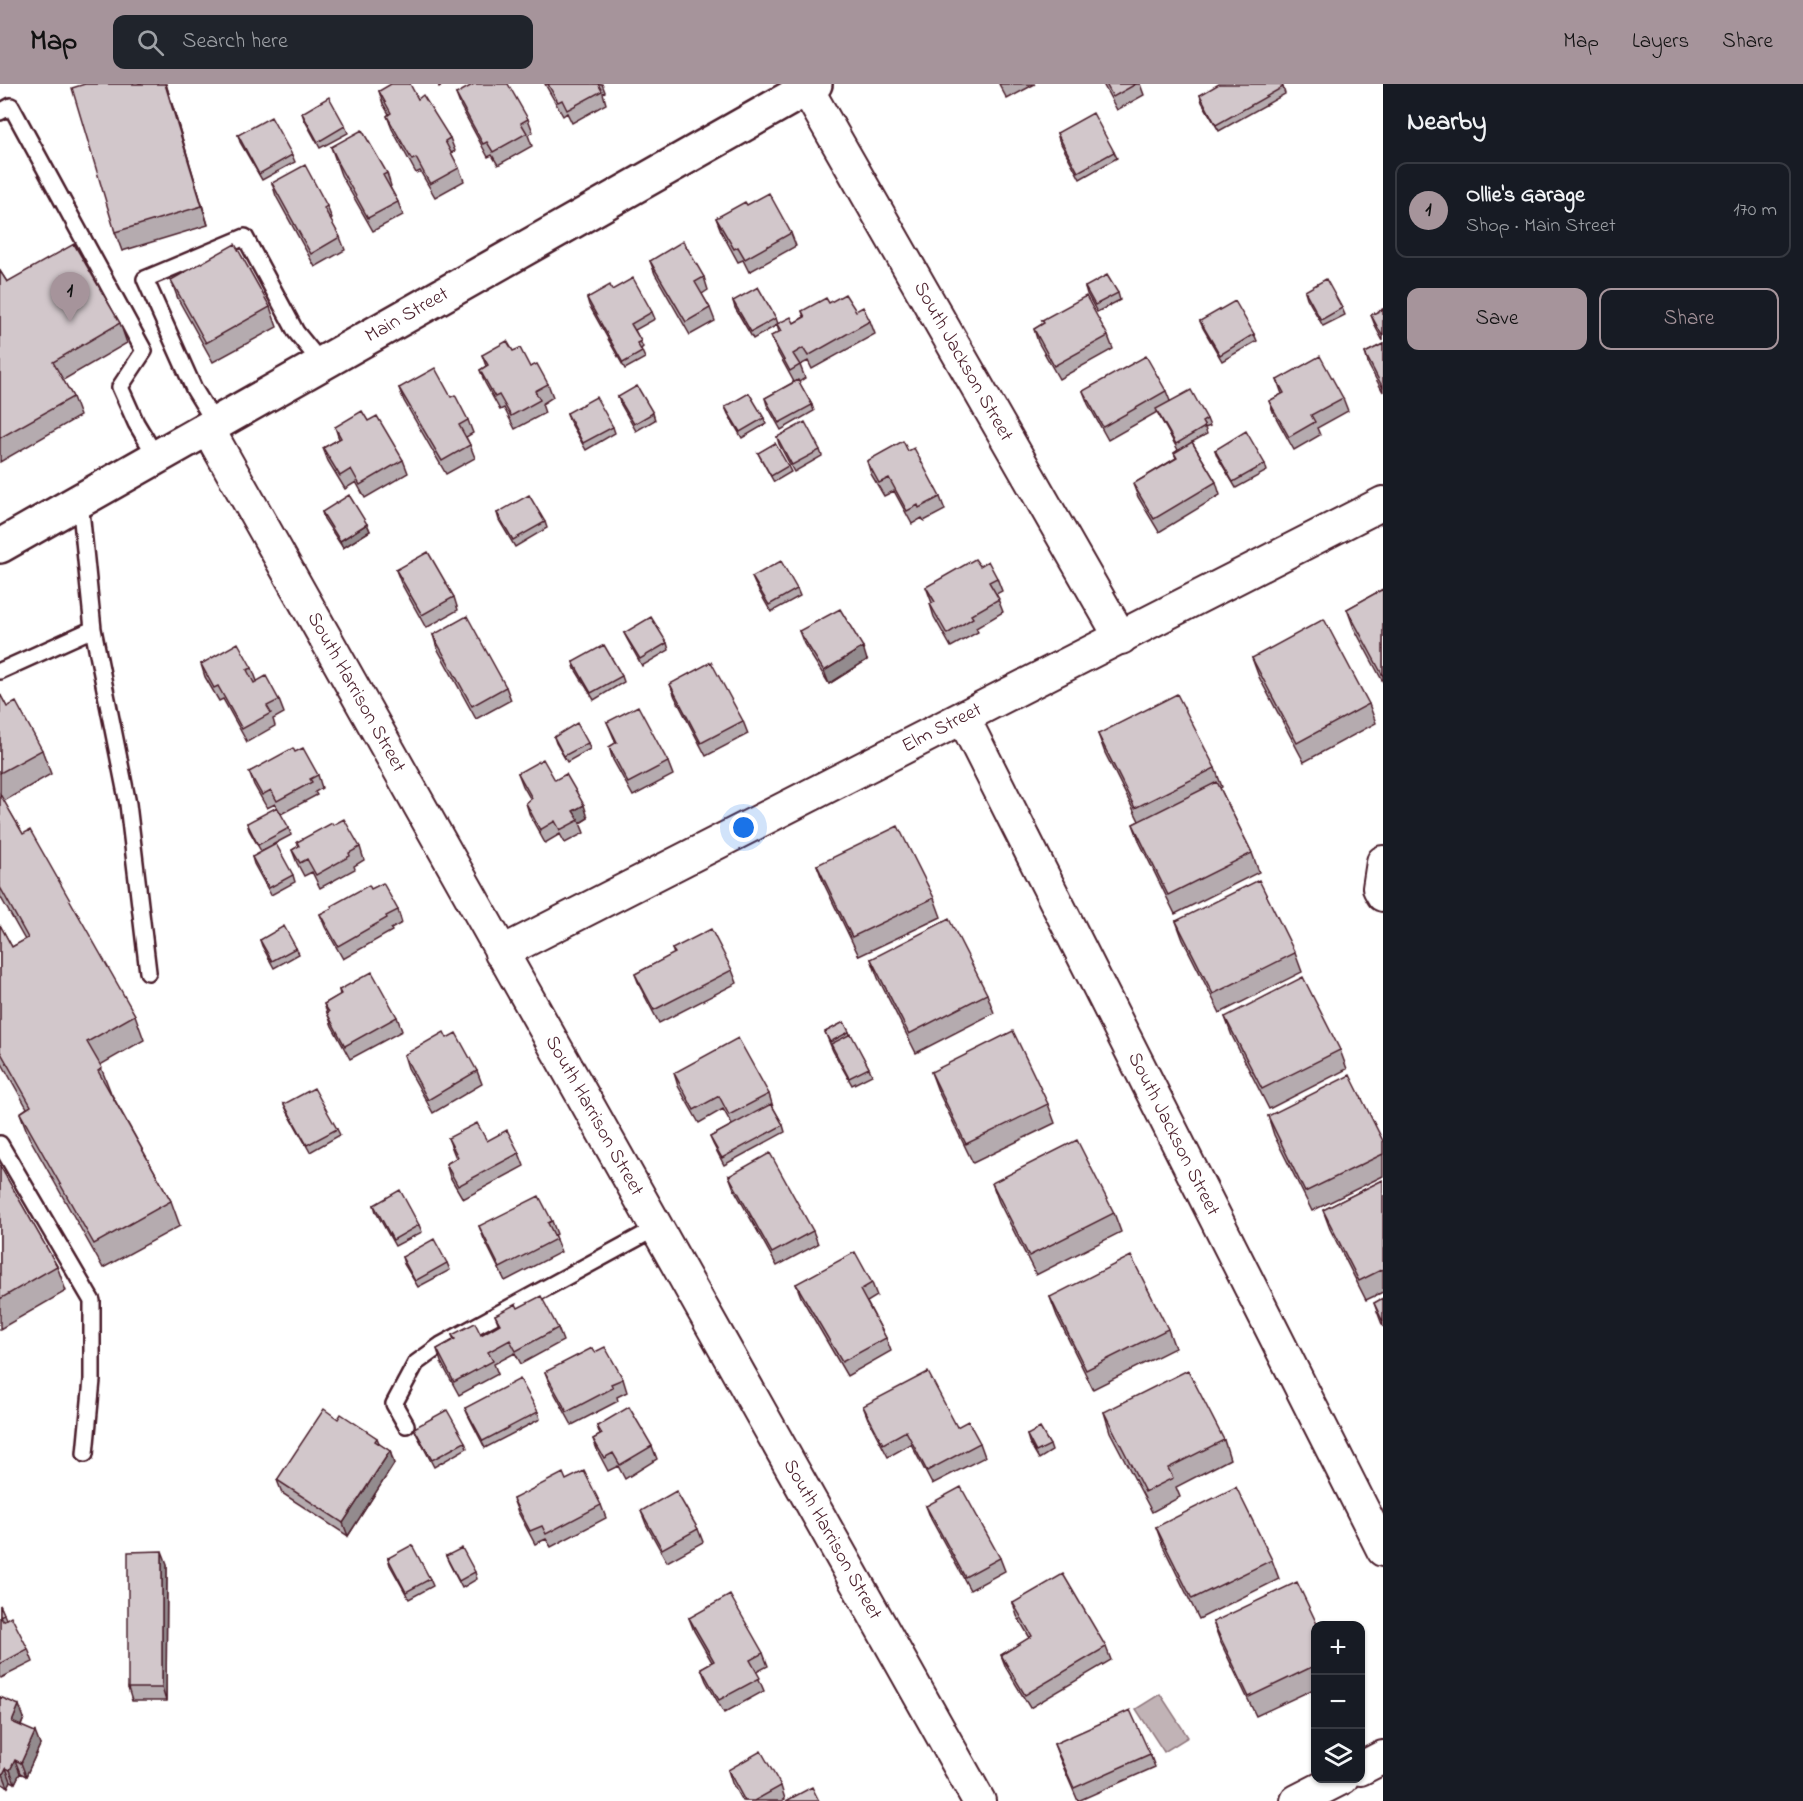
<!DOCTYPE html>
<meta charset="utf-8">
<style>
body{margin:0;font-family:"Indie Flower",sans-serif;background:#20242c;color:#f1f3f6}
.controls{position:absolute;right:18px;bottom:18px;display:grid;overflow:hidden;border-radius:12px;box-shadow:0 2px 4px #0004}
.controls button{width:54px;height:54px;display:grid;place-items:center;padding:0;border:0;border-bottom:2px solid #363941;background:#171b24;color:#f1f3f6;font:30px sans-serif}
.you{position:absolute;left:744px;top:744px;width:21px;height:21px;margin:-15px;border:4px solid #fff;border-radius:50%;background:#1a73e8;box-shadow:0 0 0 9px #1a73e833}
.badge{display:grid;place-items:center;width:39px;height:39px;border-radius:50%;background:#a6949b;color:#111;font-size:20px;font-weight:700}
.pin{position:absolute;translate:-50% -50px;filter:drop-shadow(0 2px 3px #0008)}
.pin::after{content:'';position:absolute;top:32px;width:21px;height:18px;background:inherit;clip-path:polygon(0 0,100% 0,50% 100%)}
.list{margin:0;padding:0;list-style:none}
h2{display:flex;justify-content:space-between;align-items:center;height:78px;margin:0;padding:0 24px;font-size:26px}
h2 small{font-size:20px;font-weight:400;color:#9ea1a6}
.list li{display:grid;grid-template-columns:39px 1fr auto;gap:18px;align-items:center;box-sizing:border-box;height:96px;margin:0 12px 12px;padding:0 12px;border:2px solid #363941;border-radius:12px}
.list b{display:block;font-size:22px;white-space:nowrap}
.list p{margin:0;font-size:20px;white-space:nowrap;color:#9ea1a6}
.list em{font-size:20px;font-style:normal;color:#9ea1a6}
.actions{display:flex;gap:12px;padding:18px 24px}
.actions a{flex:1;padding:14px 0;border:2px solid #a6949b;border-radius:12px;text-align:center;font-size:21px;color:#a6949b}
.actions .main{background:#a6949b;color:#111}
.icon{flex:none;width:33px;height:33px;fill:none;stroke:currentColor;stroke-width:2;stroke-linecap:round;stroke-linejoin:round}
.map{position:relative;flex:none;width:1383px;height:1717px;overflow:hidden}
header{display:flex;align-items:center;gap:36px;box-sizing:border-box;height:84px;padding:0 30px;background:#a6949b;color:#111}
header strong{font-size:28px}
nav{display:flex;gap:33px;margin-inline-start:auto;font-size:21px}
.search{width:420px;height:54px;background:#20242c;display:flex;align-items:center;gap:15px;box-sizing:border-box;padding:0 21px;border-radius:12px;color:#9ea1a6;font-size:22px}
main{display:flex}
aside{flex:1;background:#171b24}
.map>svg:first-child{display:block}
</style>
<header>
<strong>Map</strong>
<div class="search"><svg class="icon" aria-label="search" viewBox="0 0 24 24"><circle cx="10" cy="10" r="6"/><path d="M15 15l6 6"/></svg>Search here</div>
<nav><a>Map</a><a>Layers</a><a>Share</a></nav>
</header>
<main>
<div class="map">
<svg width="1383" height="1717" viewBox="0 0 1383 1717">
<rect width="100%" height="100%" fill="#fff"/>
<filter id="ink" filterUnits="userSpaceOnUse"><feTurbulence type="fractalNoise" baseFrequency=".0167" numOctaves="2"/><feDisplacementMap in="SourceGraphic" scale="12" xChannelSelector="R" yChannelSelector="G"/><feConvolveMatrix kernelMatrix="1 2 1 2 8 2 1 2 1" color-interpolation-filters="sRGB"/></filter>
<g filter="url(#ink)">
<path fill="#c1b3b6" stroke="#91787e" stroke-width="1.5" d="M1160 1610 1188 1653 1164 1668 1136 1625Z"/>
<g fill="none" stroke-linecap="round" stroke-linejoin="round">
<defs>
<path id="service" d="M0 28 11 22 144 267 120 303 136 339 157 374
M216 341 194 305 145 195 245 153 296 248 322 280
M80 417 93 545 128 720 148 888
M0 587 93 545
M0 1060 92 1217V1296L85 1370
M406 1341 394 1320 416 1279 441 1261 656 1144"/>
<g id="minor">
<path id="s1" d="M804 0 1121 554"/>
<path id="s2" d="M208 345 979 1717"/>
<path id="s3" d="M964 635 1383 1466"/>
<path d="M1383 778 1379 804 1383 811"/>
<path id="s4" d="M501 869 1383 419"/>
<path d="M1360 1685 1383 1673"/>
<path d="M1297 1717 1342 1694"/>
</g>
<g id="secondary">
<path id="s5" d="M0 462 815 0"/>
</g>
</defs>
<use href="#service" stroke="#4a1f2b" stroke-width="20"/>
<use href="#minor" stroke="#4a1f2b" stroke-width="36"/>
<use href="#secondary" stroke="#4a1f2b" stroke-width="38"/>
<use href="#service" stroke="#fff" stroke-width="15"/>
<use href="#minor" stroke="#fff" stroke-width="32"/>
<use href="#secondary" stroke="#fff" stroke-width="33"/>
</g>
<path fill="#b5abaf" stroke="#4a1f2b" stroke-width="1.5" d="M85 0H166L208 141 122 167 115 148Z
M438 0H445L439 3Z
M545 0H602L605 8 603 9 606 20 572 39 567 29 563 32Z
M999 0H1035L1007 15Z
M1103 0H1140L1144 11 1117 26Z
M1283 3 1285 10 1219 47 1202 18 1200 11Z
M379 7 418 15 450 54 455 67 451 69 459 84 464 97 435 113 420 87 416 89 392 45 387 32 389 30 383 20Z
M456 10 528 35 533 48 528 51 532 62 498 81 492 71 488 73 461 23Z
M302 29 345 42 348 49 320 64 304 35Z
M1057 49 1114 68 1117 74 1080 95 1059 56Z
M238 51 292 71 295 78 262 96 240 58Z
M331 63 387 89 391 102 390 103 398 118 403 131 373 147 341 91Z
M272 99 327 122 332 135 330 136 340 153 345 166 315 183 276 112Z
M747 121 791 149 796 162 749 188 743 176 738 178 721 147 716 134Z
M650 177 704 193 708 206 702 210 710 224 715 237 690 251 655 190Z
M0 187 7 198 120 239 127 259 63 296 73 313 80 332 0 378Z
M171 196 270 223 277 243 213 278 178 215Z
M1085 203 1118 209 1120 216 1097 228 1087 210Z
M612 206 652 228 655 235 635 246 643 263 641 265 645 274 625 285 589 221 587 214Z
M1305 207 1342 224 1345 231 1323 242 1307 214Z
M733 217 776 234 778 240 794 239 804 233 802 227 829 219 856 227 870 237 875 250 812 285 808 277 800 281 805 294 799 298 812 321 814 327 781 346 767 321 765 314 794 298 776 265 771 252 779 248 777 241 753 255 735 224Z
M1383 225V257L1376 244 1371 231Z
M1042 236 1108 252 1113 265 1059 295 1038 258 1034 245 1044 239Z
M1200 237 1254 250 1257 257 1222 277 1203 244Z
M1383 260V308L1369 282 1365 269Z
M513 267 548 300 553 313 542 320 545 329 515 345 504 324 500 326 485 299 480 286 486 282 482 271Z
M1277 296 1343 314 1348 327 1317 344 1320 351 1294 366 1274 330 1269 317 1282 310Z
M399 304 451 313 468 336 473 349 466 353 470 361 475 374 446 390 404 317Z
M1083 307H1166L1170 317 1207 335 1210 342 1205 344 1207 350 1192 358 1216 398 1220 411 1159 448 1138 413 1133 400 1176 374 1174 369 1178 366 1157 328 1108 356 1088 320Z
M618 313 653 329 655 336 636 347 620 319Z
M725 323 764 334 766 340 742 354 728 330Z
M567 329 613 343 615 349 586 366 569 336Z
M368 337 403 376 408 389 365 414 356 398 345 405 328 377 323 364 339 355 335 343Z
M777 353 820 366 822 372 794 388 779 360Z
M1215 366 1265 380 1267 387 1236 404 1217 372Z
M908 367 940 413 945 426 924 437 922 434 912 440 894 407 884 412 871 390 867 377Z
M758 369 788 382 791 388 774 398 761 375Z
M322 428 367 440 370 447 343 464 324 435Z
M497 429 545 438 547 444 515 463 499 436Z
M980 482 997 494 1002 507 996 510 1003 528 976 544 978 548 951 563 934 533 930 520 932 519 926 503Z
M396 486 454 513 458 526 426 544 401 499Z
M752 493 797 505 800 512 771 528 755 500Z
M1383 505V598L1354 544 1347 525Z
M799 547 867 576 829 600 804 560Z
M624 549 667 559 669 566 642 582 627 555Z
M433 551 506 603 511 616 476 635 437 564Z
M1252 574 1369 620 1376 639 1304 678 1259 593Z
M573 578 622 592 624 598 594 616 575 585Z
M201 580 252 584 257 597 279 616 284 629 273 635 275 642 247 658 223 615 219 617 205 593Z
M670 600 743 637 748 650 706 672 675 613Z
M0 610 7 623 42 666 51 690 4 717 23 750 135 931 144 956 100 981 111 1009 171 1117 180 1142 103 1184 29 1053 20 1029 27 1024 0 976V841L12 863 25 856 0 812Z
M607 638 668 678 673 691 633 712 613 676 609 663 616 659Z
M1098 650 1215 684 1222 703 1220 704 1252 769 1259 788 1175 830 1140 759 1133 740 1139 737 1105 669Z
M554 653 588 659 590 665 567 678 556 659Z
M295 668 318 691 322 704 315 708 317 711 281 730 275 720 267 724 254 701 249 688Z
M518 689 555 696 588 734 580 739 584 749 565 759 560 750 545 759 530 732 526 719 531 716 523 702Z
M247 739 289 744 291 751 261 767 249 746Z
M333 741 360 763 364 776 354 782 355 785 320 804 312 788 304 792 297 779 292 766 299 762 297 758Z
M252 773 293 791 295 798 271 811 254 780Z
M817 781 934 814 941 833 859 872 824 800Z
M371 805 398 826 402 839 391 845 392 847 343 875 325 843 320 830Z
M1176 837 1295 869 1302 888 1220 929 1183 856Z
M260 856 296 864 299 870 274 884 262 862Z
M672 865 732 886 737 899 659 939 640 903 635 890 674 870Z
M871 875 987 910 994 929 916 969 878 894Z
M339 906 397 933 402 947 350 975 332 942 324 920 340 911Z
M1225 933 1340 966 1347 985 1269 1025 1232 952Z
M844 938 850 950 869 984 872 991 852 1001 833 967 825 948Z
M447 954 477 987 482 1000 433 1029 408 984 404 971Z
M931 988 1048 1020 1055 1039 973 1079 938 1007Z
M674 989 769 1010 773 1023 783 1041 785 1048 724 1081 713 1060 710 1053 732 1041 723 1025 699 1039 678 1002Z
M284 1020 337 1045 340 1051 310 1068 287 1027Z
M1268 1032 1383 1057V1092L1312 1127 1274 1051Z
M448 1054 487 1057 519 1069 524 1082 463 1115 450 1093 446 1080 456 1074Z
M0 1082 57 1182 66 1207 0 1245Z
M729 1092 813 1147 818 1160 777 1182 734 1105Z
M1383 1096V1208L1366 1216 1330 1145 1323 1126Z
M992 1099 1114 1129 1121 1148 1036 1191 999 1118Z
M374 1121 419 1141 422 1148 395 1162 376 1128Z
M552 1137 557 1150 554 1151 561 1168 505 1197 484 1155 479 1142Z
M402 1173 447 1179 450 1186 418 1203 404 1180Z
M872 1199 877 1212 867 1218 886 1254 891 1267 847 1292 801 1213 796 1200Z
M1050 1213 1168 1245 1175 1264 1093 1305 1057 1232Z
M1383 1214V1243L1374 1219Z
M518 1224 558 1244 563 1257 521 1280 515 1269 494 1280 498 1290 459 1311 441 1278 437 1265 454 1256 452 1251H481L499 1241 495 1231Z
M595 1268 623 1295 627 1308 617 1313 618 1317 572 1341 550 1301 545 1288Z
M863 1322 957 1343 980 1359 985 1373 932 1400 911 1360 888 1373 868 1335Z
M465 1324 538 1328 540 1335 485 1364 468 1331Z
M1104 1328 1224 1356 1230 1375 1176 1403 1180 1413 1152 1428 1110 1348Z
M338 1335 377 1354 380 1361 390 1367 394 1380 348 1452 282 1409 277 1396Z
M597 1342 652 1362 657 1375 625 1395 618 1382 608 1387 598 1368 593 1355 600 1351Z
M414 1344 465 1358 467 1364 434 1383 417 1351Z
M1027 1351 1050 1361 1052 1367 1039 1375 1029 1358Z
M566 1396 601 1421 606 1434 551 1463 546 1455 535 1460 518 1428 513 1415Z
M926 1422 1000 1474 1005 1487 970 1506 931 1435Z
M641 1427 698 1445 703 1458 667 1478 646 1440Z
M1156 1443 1272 1476 1279 1495 1199 1535 1163 1462Z
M446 1472 475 1488 477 1495 462 1504 449 1479Z
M388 1474 430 1495 433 1502 409 1515 390 1481Z
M167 1480 166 1617H132L128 1604Z
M1013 1519 1106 1563 1111 1576 1030 1624 1006 1584 1001 1571 1030 1554 1017 1532Z
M0 1521 6 1535 28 1565 33 1578 1 1594 0 1592Z
M689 1534 763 1569 768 1582 756 1588 764 1607 724 1629 706 1597 701 1584 712 1578 694 1547Z
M1213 1538 1316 1542V1604L1256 1632 1220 1557Z
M0 1613 24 1634 21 1642 40 1661 26 1692 20 1689 15 1699 11 1697 8 1703 0 1699Z
M1054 1660 1150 1670 1155 1683 1078 1717 1059 1673Z
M728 1686 781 1702 785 1715 782 1717H742L732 1699Z"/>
<path fill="#938b8e" stroke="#4a1f2b" stroke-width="1.5" d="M165 0H166L208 141 202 122Z
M367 440 370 447 343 464 340 457Z
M863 563 867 576 829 600 824 587Z
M584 721 588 734 580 739 573 727Z
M390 1367 394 1380 348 1452 343 1439Z
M162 1467 167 1480 166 1617 162 1604Z
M19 1621 24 1634 17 1651 12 1638Z
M35 1648 40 1661 26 1692 21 1679Z
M15 1676 20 1689 15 1699 10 1686Z
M6 1684 11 1697 8 1703 3 1690Z"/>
<path fill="#d2c7cb" stroke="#4a1f2b" stroke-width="1.5" d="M85 0H165L202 122 115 148 72 4Z
M391 0H410L418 15 423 11 450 54 445 57 459 84 430 100 416 74 412 76 387 32 391 29 379 7Z
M474 0H508L528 35 521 39 527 49 493 68 487 58 483 60 456 10Z
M548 0H598L602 7 567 26 562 16 558 18Z
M1106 0H1136L1113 13Z
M1219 0H1281L1283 3 1216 41 1200 11Z
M329 13 345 42 318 58 302 29Z
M1093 29 1114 68 1078 88 1057 49Z
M271 33 292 71 259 90 238 51Z
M362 46 387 89 383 91 398 118 368 134 337 78 338 77 331 63Z
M305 81 327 122 324 124 340 153 311 170 272 99Z
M769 109 791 149 745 175 738 163 734 165 716 134 745 118 747 121Z
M683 157 704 193 695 198 710 224 686 238 650 177Z
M74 160 120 239 53 278 73 313 0 354V187L7 198Z
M235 160 270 223 206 259 171 196Z
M1107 191 1118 209 1095 221 1085 203Z
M633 194 652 228 631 240 641 257 637 259 642 268 623 279 587 214 610 201 612 206Z
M1326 195 1342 224 1321 236 1305 207Z
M758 203 776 234 751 248 733 217Z
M845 210 856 227 863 223 870 237 808 272 803 264 793 270 800 281 790 287 771 252 781 247 777 240 791 233 794 239 805 233 802 227 826 214 829 219Z
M1086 212 1108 252 1054 282 1034 245 1044 239 1042 236Z
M1235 217 1254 250 1220 271 1200 237Z
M1383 225V253L1371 231Z
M507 257 513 267 520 264 530 283 537 280 548 300 535 307 540 316 511 332 499 311 495 313 480 286 488 281 482 271Z
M1383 260V304L1365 269Z
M1146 272 1166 307 1103 343 1083 307Z
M1320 272 1343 314 1311 331 1315 338 1289 353 1269 317 1284 309 1277 296Z
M435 284 451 313 455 311 468 336 459 341 470 361 442 377 399 304Z
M798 296 812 321 779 339 765 314Z
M637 302 653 329 634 340 618 313Z
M1191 306 1207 335 1202 338 1205 343 1176 360 1156 325Z
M749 309 764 334 740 348 725 323Z
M596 313 613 343 583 359 567 329Z
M362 327 368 337 377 332 403 376 360 401 351 385 340 392 323 364 341 354 335 343Z
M805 338 820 366 792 381 777 353Z
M1246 347 1265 380 1233 398 1215 366Z
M903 357 908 367 914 364 940 413 919 424 918 421 907 427 889 394 879 399 867 377Z
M1192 358 1216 398 1154 435 1133 400 1177 374 1174 369Z
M775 359 788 382 771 392 758 369Z
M349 411 367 440 340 457 322 428Z
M529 411 545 438 513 456 497 429Z
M428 468 454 513 422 531 396 486Z
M975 475 980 482 988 477 997 494 989 498 999 515 971 531 973 534 947 550 930 520 935 518 926 503Z
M781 477 797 505 769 521 752 493Z
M1383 505V592L1347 525Z
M840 525 863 563 824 587 799 547Z
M467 532 506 603 472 622 433 551Z
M651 533 667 559 640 575 624 549Z
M1324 535 1369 620 1297 659 1252 574Z
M238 559 252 584 247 586 254 599 266 592 279 616 267 622 271 629 242 645 218 602 214 604 201 580Z
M604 561 622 592 591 609 573 578Z
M711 578 743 637 701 659 670 600Z
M0 610 7 623 16 618 42 666 0 689Z
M1177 610 1215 684 1135 724 1098 650Z
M638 622 668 678 628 699 609 663 617 658 607 638Z
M577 639 588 659 564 672 554 653Z
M293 664 295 668 303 664 318 691 310 695 312 698 277 717 271 706 262 711 249 688Z
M543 675 555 696 566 690 584 721 573 727 579 736 560 746 555 737 540 746 526 719 532 714 518 689Z
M1217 698 1252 769 1168 811 1133 740Z
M0 710 23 750 30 746 135 931 87 958 102 984 98 987 171 1117 94 1160 20 1029 31 1022 0 967V841L12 863 28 854 0 803Z
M277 723 289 744 258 761 247 739Z
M344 735 360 763 349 769 350 772 316 791 307 775 300 779 292 766 299 762 297 758 332 739 333 741Z
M898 742 934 814 852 853 817 781Z
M276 760 293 791 269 804 252 773Z
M1259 796 1295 869 1213 910 1176 837Z
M383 799 398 826 386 832 387 834 338 862 320 830 332 824 331 822 369 801 371 805Z
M949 835 987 910 909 950 871 875Z
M284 842 296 864 272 877 260 856Z
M711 845 732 886 654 926 635 890 675 869 672 865Z
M372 888 397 933 345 962 327 929 329 928 324 920 341 910 339 906Z
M1303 893 1340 966 1262 1005 1225 933Z
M844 938 849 948 830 958 825 948Z
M1013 947 1048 1020 966 1060 931 988Z
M444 948 447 954 456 949 477 987 428 1016 404 971Z
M851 950 869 984 849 994 831 960Z
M738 954 769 1010 729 1031 719 1012 694 1026 674 989Z
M1350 991 1383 1057V1070L1305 1108 1268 1032Z
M314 1004 337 1045 307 1061 284 1020Z
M771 1020 783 1041 722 1074 710 1053Z
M477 1039 487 1057 507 1046 519 1069 458 1102 446 1080 458 1073 448 1054Z
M1077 1056 1114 1129 1029 1172 992 1099Z
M770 1069 813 1147 772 1169 729 1092Z
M0 1082 57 1182 0 1215Z
M1383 1096V1185L1359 1197 1323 1126Z
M400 1106 419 1141 393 1156 374 1121Z
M539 1112 552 1137 548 1139 556 1155 500 1184 479 1142Z
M434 1155 447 1179 415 1197 402 1173Z
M855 1168 872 1199 860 1206 886 1254 842 1278 796 1200Z
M1131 1172 1168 1245 1086 1286 1050 1213Z
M541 1212 558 1244 516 1267 510 1256 488 1268 493 1277 454 1298 437 1265 455 1255 452 1251 475 1239 481 1251 500 1240 495 1231 516 1220 518 1224Z
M1383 1214V1238L1374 1219Z
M605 1263 623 1295 611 1300 613 1304 567 1328 545 1288 592 1264 595 1268Z
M1188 1286 1224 1356 1168 1384 1173 1394 1145 1408 1104 1328Z
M928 1288 957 1343 968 1337 980 1359 927 1387 906 1347 883 1360 863 1322Z
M520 1295 538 1328 483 1357 465 1324Z
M629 1323 652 1362 620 1381 613 1369 604 1374 593 1355 602 1350 597 1342Z
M324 1325 338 1335 341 1330 377 1354 375 1357 390 1367 343 1439 277 1396Z
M447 1326 465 1358 432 1376 414 1344Z
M1040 1344 1050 1361 1036 1368 1027 1351Z
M584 1387 601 1421 546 1450 542 1442 530 1447 513 1415 563 1389 566 1396Z
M961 1403 1000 1474 965 1493 926 1422Z
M1236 1403 1272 1476 1192 1515 1156 1443Z
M676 1407 698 1445 662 1465 641 1427Z
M412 1461 430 1495 406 1508 388 1474Z
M462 1464 475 1488 459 1497 446 1472Z
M162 1467V1604H128V1468Z
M1063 1490 1106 1563 1025 1611 1001 1571 1032 1552 1013 1519Z
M1297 1498 1318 1542H1316V1581L1249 1613 1213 1538Z
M730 1511 763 1569 750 1576 760 1594 719 1616 701 1584 714 1577 689 1534Z
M0 1521 4 1530 0 1532Z
M0 1532 3 1537 11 1532 28 1565 0 1580Z
M0 1613 19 1621 12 1638 35 1648 21 1679 15 1676 10 1686 6 1684 3 1690 0 1688Z
M1130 1626 1150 1670 1074 1704 1054 1660Z
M761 1667 781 1702 754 1717H745L728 1686Z
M812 1703 819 1717H786Z"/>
</g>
<g text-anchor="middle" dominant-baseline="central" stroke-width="4.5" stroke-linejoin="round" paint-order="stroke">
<g font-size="20" fill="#4a1f2b" stroke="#fff">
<text stroke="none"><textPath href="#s5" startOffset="468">Main Street</textPath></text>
<text stroke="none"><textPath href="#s1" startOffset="320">South Jackson Street</textPath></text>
<text stroke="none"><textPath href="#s2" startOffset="302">South Harrison Street</textPath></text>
<text stroke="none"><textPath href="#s4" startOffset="495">Elm Street</textPath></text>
<text stroke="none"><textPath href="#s2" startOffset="788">South Harrison Street</textPath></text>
<text stroke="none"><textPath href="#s3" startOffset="465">South Jackson Street</textPath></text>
<text stroke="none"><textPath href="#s2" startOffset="1274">South Harrison Street</textPath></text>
</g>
</g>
</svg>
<div class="controls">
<button>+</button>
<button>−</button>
<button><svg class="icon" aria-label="layers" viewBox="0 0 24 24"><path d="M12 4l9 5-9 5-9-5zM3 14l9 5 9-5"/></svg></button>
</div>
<div class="you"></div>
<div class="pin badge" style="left:70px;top:238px">1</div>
</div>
<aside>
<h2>Nearby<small></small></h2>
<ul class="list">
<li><span class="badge">1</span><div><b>Ollie's Garage</b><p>Shop · Main Street</p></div><em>170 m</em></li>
</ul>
<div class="actions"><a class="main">Save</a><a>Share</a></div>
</aside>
</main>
